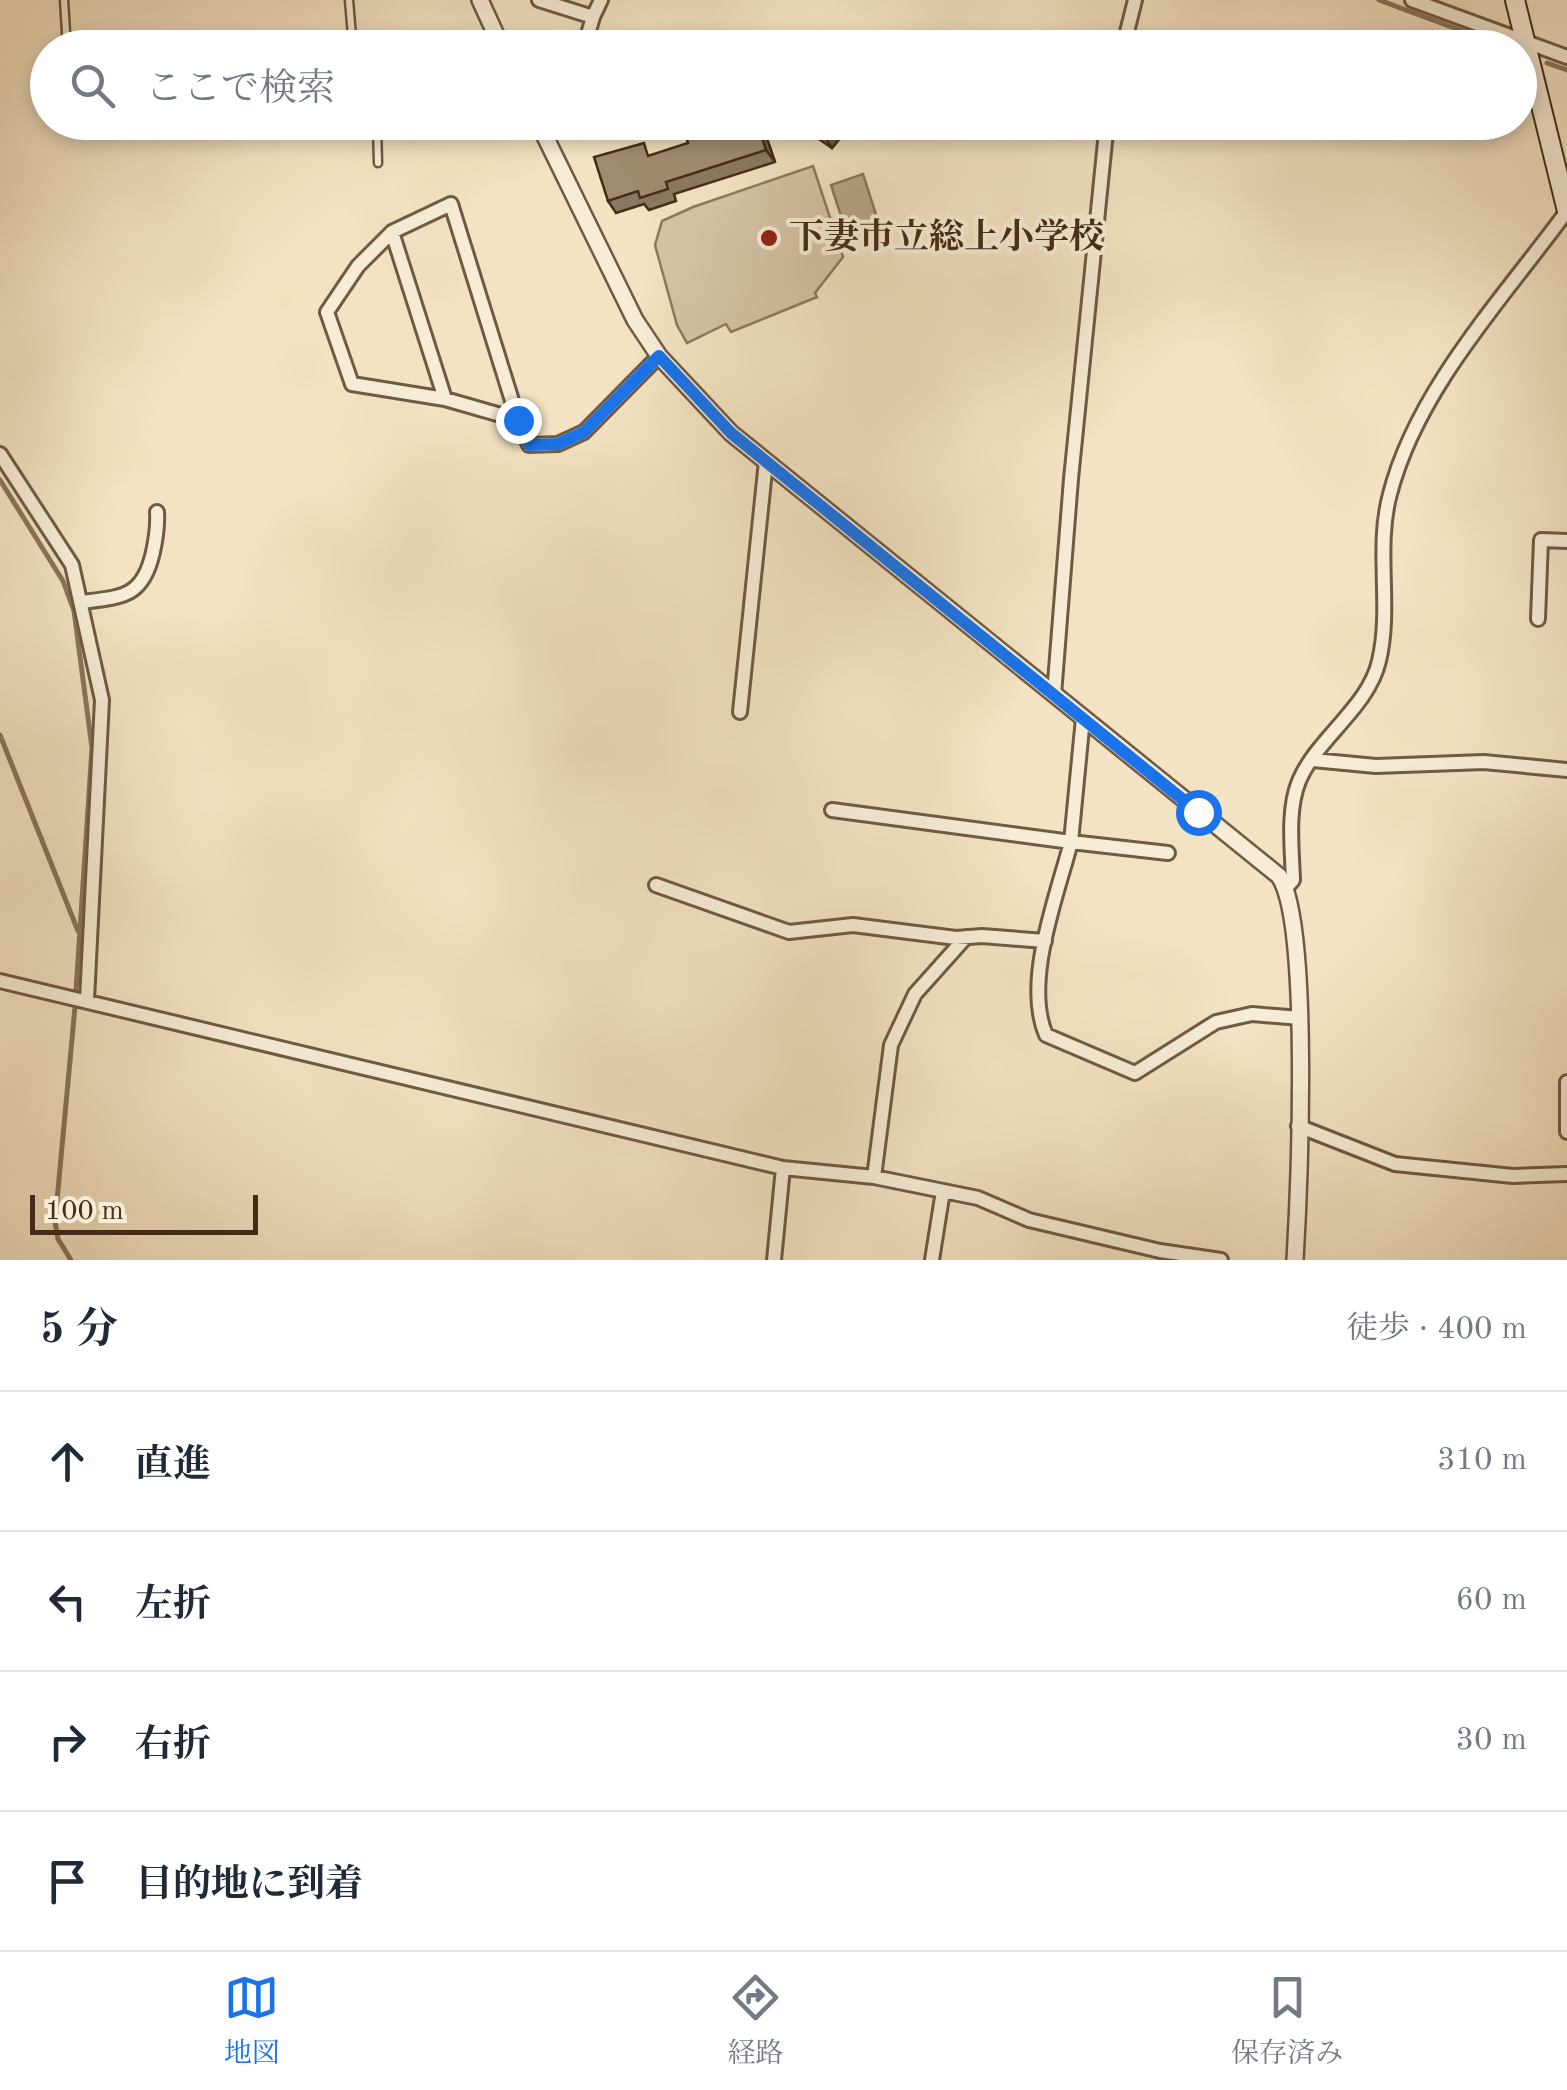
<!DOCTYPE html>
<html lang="ja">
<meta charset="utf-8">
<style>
body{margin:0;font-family:"Old Standard TT","Noto Serif JP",serif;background:#f6f6f7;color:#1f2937}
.scale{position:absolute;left:30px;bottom:25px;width:228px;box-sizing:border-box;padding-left:10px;border:5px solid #452c19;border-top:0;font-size:28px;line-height:35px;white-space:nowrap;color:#452c19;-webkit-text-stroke:8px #f7edd7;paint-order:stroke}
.stop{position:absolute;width:30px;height:30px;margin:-22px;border:8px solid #1a73e8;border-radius:50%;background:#fff}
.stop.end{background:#1a73e8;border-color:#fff;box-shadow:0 2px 10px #0008}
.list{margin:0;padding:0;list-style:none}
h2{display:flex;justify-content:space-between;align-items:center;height:130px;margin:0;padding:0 40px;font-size:42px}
h2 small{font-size:32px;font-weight:400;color:#747a83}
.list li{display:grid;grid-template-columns:65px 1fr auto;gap:30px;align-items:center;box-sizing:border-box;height:140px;padding:0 40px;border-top:2px solid #e0e1e3}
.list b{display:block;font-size:38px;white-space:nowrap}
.list em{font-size:32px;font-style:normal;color:#747a83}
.icon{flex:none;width:55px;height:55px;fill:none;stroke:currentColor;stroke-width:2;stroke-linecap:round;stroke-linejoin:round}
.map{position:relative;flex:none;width:1567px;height:1260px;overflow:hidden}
.search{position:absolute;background:#fff;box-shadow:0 5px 15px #0003;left:30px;right:30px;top:30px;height:110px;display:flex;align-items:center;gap:25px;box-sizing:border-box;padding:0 35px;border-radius:55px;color:#747a83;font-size:38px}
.sheet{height:690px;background:#fff}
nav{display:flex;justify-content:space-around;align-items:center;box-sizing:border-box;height:140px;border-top:2px solid #e0e1e3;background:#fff;font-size:28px;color:#747a83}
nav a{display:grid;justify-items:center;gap:5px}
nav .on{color:#1a73e8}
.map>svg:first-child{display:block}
</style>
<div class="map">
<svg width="1567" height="1260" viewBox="0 0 1567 1260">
<rect width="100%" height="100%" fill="#f3e3c2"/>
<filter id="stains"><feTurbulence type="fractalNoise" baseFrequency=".002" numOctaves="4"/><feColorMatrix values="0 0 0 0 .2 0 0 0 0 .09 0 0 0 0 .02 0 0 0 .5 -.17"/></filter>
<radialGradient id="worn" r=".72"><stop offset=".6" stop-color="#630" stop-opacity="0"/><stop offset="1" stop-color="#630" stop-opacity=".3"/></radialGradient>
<path fill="#d5c4a5" stroke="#8d785f" stroke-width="2.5" d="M813 166 843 257 815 293 817 297 731 332 726 324 687 343 677 325 655 245 662 221 693 207Z"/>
<path fill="#b8a589" stroke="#8a755c" stroke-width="2.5" d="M863 174 880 227 848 238 831 185Z"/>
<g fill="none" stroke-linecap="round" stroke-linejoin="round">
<path stroke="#8a755c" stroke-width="5" d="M1379 0 1508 48
M1547 63 1567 70
M0 480 63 581 74 611 92 748 76 991
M0 735 78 931
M71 1260 58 1239 55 1222 75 1007"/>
<defs>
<path id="service" d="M64 0 67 48
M349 0 353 48
M374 122 377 127 378 163
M304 131 318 122"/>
<path id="minor" d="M539 0 593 17 601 0
M1412 0 1567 57
M1403 42V48
M584 48 593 17
M1123 48 1135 0
M451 204 518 420 445 399 352 384 327 312 358 266 392 232Z
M392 232 445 399
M518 420 529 445 558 444 584 432 659 356
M0 454 72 565 102 700 87 1000
M82 602C123 597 143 597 153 552 156 538 158 527 157 512
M1538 619 1541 540 1567 541
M1054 695 1071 479 1107 122
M740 712 766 461
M1313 760 1376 766 1484 762 1567 770
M832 810 1071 842 1083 718
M1168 853 1071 842C1057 896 1023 982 1046 1035L1135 1073 1216 1022 1252 1014 1300 1018
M656 885 789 932 853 925 956 938 982 936 1045 941
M1287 887 1293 880C1292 849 1287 810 1299 781 1317 738 1368 708 1379 661 1392 606 1375 549 1390 494 1417 389 1504 297 1567 211
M0 981 783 1168 874 1177 978 1198 1029 1220 1160 1251 1221 1260
M1567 1082V1132
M1298 1126 1395 1164 1513 1176 1567 1174
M874 1177 891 1045 915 994 966 937
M774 1260 783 1168
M932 1260 943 1191"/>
<path id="tertiary" d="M480 0 502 48
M538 122 635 320 659 356 731 433 1279 876C1311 923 1299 1192 1295 1260"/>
<path id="secondary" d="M1515 0 1567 211"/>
</defs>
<use href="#service" stroke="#705a43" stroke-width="11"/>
<use href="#minor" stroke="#705a43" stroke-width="18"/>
<use href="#tertiary" stroke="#705a43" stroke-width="20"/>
<use href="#secondary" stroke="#452c19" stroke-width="22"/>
<use href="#service" stroke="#f7edd7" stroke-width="6"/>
<use href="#minor" stroke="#f7edd7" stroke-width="12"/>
<use href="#tertiary" stroke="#f7edd7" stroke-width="15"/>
<use href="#secondary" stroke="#f7edd7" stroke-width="18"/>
</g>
<path fill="#897861" stroke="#452c19" stroke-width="2.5" d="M794 122H849L847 125 849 127 832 148Z
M765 133 775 162 674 194 676 201 649 210 644 204 616 213 608 201 652 155Z"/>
<path fill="#6f614f" stroke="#452c19" stroke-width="2.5" d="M757 122H772L765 133 775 162 766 150Z
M839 122H849L847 125 849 127 832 148 826 139Z"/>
<path fill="#9f8b71" stroke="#452c19" stroke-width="2.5" d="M708 122H757L766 150 666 182 668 189 640 198 638 191 608 201 594 157 644 143 648 156 688 143 684 130Z
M801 122H839L826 139Z"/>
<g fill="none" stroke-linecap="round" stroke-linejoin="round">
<path stroke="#1a73e8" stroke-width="12" d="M518 420 529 445 558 444 584 432 659 356 731 433 1198 812"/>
</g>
<circle fill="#8f2418" stroke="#f7edd7" stroke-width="4" cx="769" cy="238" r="10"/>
<g text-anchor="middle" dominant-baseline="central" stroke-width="8" stroke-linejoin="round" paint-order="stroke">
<g font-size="35" font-weight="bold" fill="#452c19" stroke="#f7edd7" text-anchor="start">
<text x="789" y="238">下妻市立総上小学校</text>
</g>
</g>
<rect width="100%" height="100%" filter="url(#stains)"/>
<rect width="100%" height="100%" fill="url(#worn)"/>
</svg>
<div class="scale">100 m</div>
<div class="stop" style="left:1198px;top:812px"></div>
<div class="stop end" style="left:518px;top:420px"></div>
<div class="search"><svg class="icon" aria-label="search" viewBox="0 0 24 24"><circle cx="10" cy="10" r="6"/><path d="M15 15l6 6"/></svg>ここで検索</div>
</div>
<section class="sheet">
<h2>5 分<small>徒歩 · 400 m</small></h2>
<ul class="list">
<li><svg class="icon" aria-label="ahead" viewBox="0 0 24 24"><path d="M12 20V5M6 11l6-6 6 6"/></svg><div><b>直進</b></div><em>310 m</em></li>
<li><svg class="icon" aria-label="left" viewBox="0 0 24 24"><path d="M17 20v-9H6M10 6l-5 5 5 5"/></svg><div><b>左折</b></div><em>60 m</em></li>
<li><svg class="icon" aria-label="right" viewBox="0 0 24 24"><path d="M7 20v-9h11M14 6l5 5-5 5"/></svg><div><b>右折</b></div><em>30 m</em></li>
<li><svg class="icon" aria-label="arrive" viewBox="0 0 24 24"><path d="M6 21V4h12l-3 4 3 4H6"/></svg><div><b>目的地に到着</b></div></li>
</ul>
</section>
<nav>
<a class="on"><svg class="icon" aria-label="map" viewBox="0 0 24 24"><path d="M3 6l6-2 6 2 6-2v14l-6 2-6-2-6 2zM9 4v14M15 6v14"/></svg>地図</a>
<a><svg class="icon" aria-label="directions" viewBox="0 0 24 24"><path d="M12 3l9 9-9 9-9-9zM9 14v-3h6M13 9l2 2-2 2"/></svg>経路</a>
<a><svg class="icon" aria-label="saved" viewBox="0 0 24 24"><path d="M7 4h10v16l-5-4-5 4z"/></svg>保存済み</a>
</nav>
